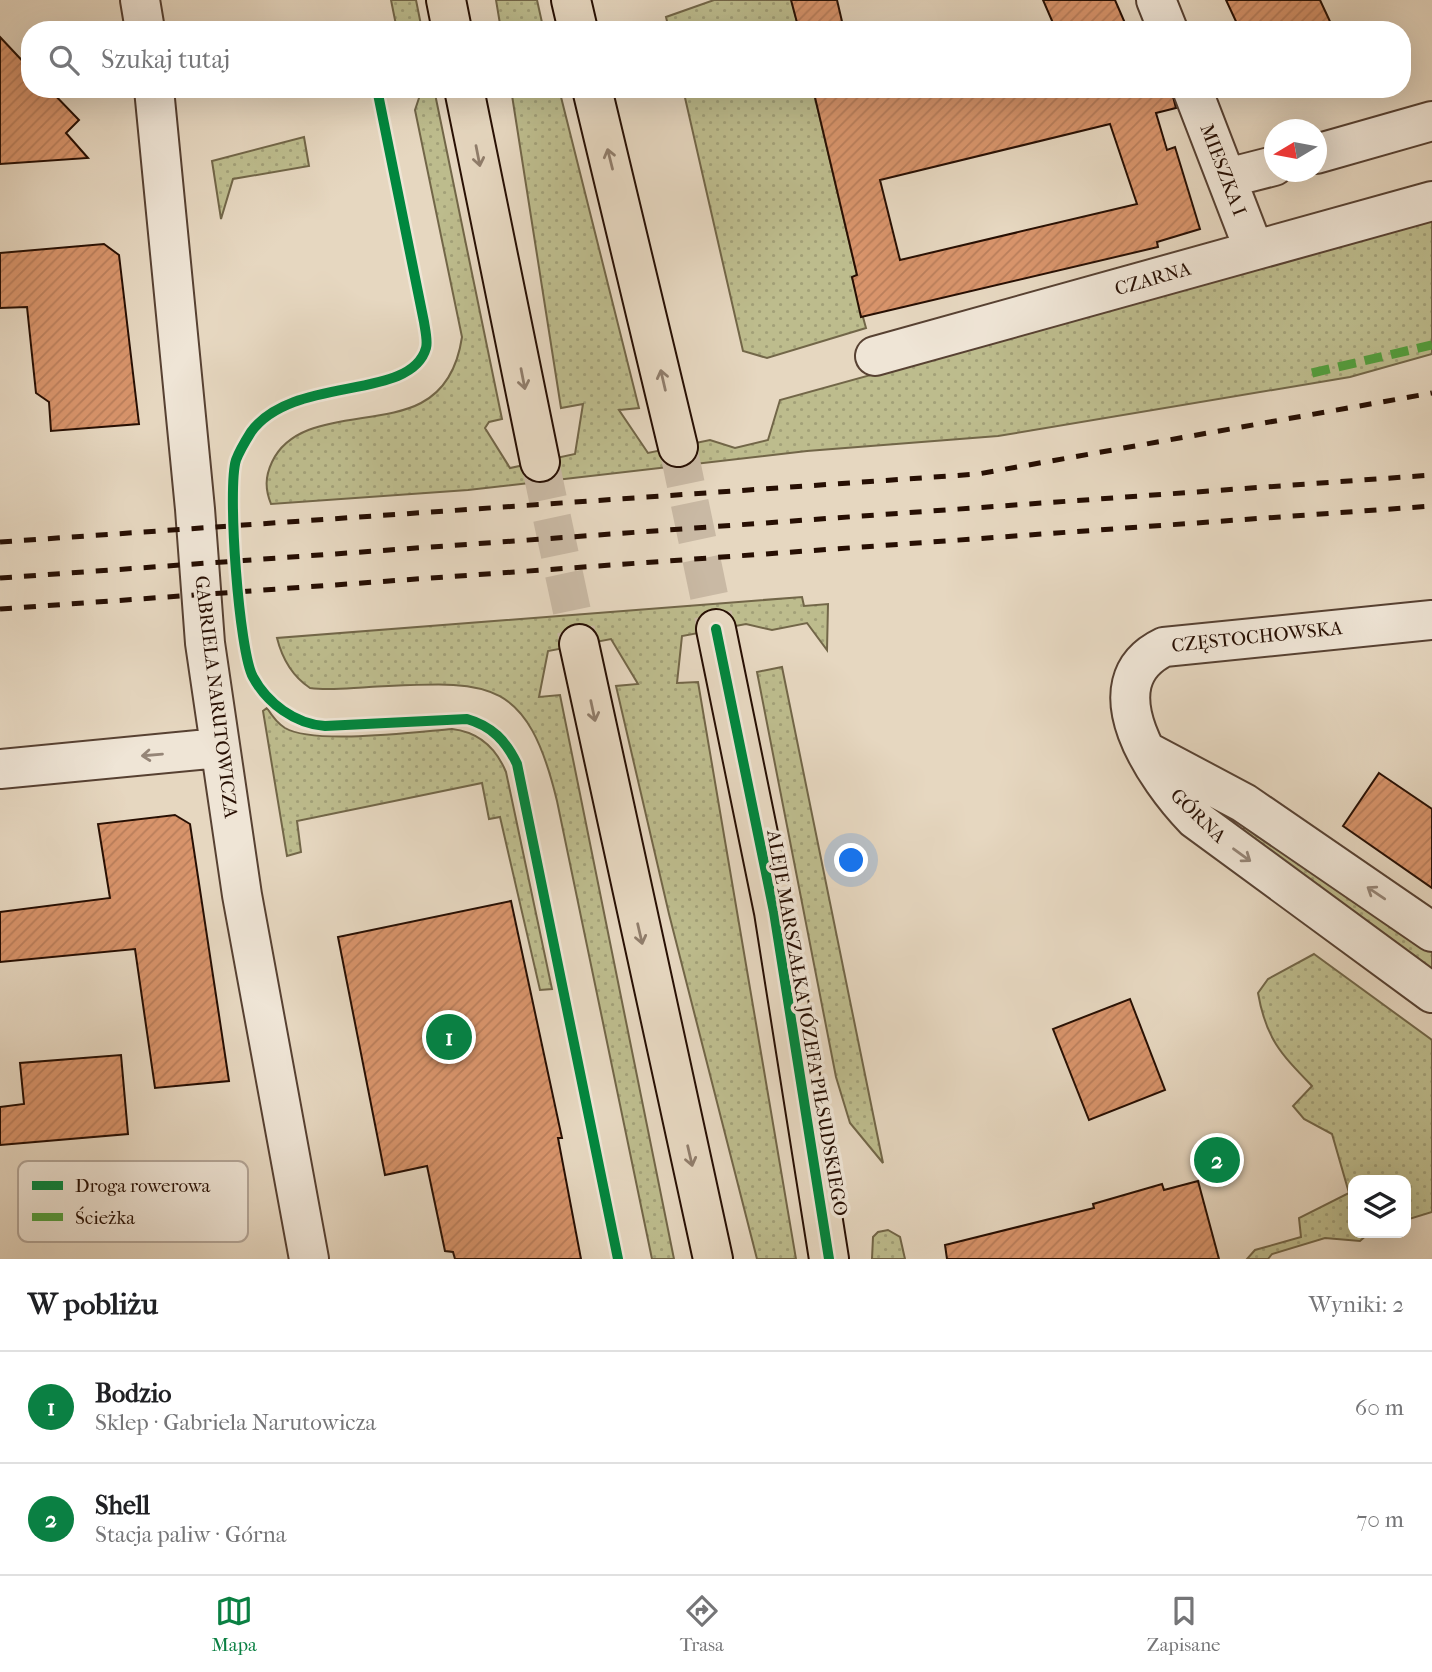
<!DOCTYPE html>
<html lang="pl">
<meta charset="utf-8">
<style>
body{margin:0;font-family:"IM FELL French Canon",serif;background:#f2f2f2;color:#202124}
.controls{position:absolute;right:21px;bottom:21px;display:grid;overflow:hidden;border-radius:14px;box-shadow:0 7px 28px #0002}
.controls button{width:63px;height:63px;display:grid;place-items:center;padding:0;border:0;border-bottom:2px solid #e0e0e0;background:#fff;color:#202124;font:35px sans-serif}
.compass{position:absolute;left:1264px;top:119px;width:63px;height:63px;border-radius:50%;background:#fff;box-shadow:0 7px 28px #0002;rotate:260deg}
.you{position:absolute;left:852px;top:861px;width:24px;height:24px;margin:-18px;border:5px solid #fff;border-radius:50%;background:#1a73e8;box-shadow:0 0 0 10px #1a73e833}
.badge{display:grid;place-items:center;width:46px;height:46px;border-radius:50%;background:#0b8043;color:#fff;font-size:23px;font-weight:700}
.pin{position:absolute;translate:-50% -50%;border:4px solid #fff;box-shadow:0 2px 7px #0006}
.list{margin:0;padding:0;list-style:none}
h2{display:flex;justify-content:space-between;align-items:center;height:91px;margin:0;padding:0 28px;font-size:30px}
h2 small{font-size:23px;font-weight:400;color:#757577}
.list li{display:grid;grid-template-columns:46px 1fr auto;gap:21px;align-items:center;box-sizing:border-box;height:112px;padding:0 28px;border-top:2px solid #e0e0e0}
.list b{display:block;font-size:26px;white-space:nowrap}
.list p{margin:0;font-size:23px;white-space:nowrap;color:#757577}
.list em{font-size:23px;font-style:normal;color:#757577}
.icon{flex:none;width:38px;height:38px;fill:none;stroke:currentColor;stroke-width:2;stroke-linecap:round;stroke-linejoin:round}
.map{position:relative;flex:none;width:1432px;height:1259px;overflow:hidden}
.search{position:absolute;background:#fff;box-shadow:0 7px 28px #0002;left:21px;right:21px;top:21px;height:77px;display:flex;align-items:center;gap:18px;box-sizing:border-box;padding:0 24px;border-radius:28px;color:#757577;font-size:26px}
.sheet{height:315px;background:#fff}
nav{display:flex;justify-content:space-around;align-items:center;box-sizing:border-box;height:98px;border-top:2px solid #e0e0e0;background:#fff;font-size:19px;color:#757577}
nav a{display:grid;justify-items:center;gap:4px}
nav .on{color:#0b8043}
.map>svg:first-child{display:block}
</style>
<div class="map">
<svg width="1432" height="1259" viewBox="0 0 1432 1259">
<defs>
<pattern id="grass-dots" width="8" height="8" patternUnits="userSpaceOnUse" patternTransform="scale(1.75)"><rect width="8" height="8" fill="#bdbc8d"/><path d="M2 2h.1M6 6h.1" fill="none" stroke="#a2a078" stroke-width="1.8" stroke-linecap="round"/></pattern>
<pattern id="building-hatch" width="6" height="6" patternUnits="userSpaceOnUse" patternTransform="scale(1.75)"><rect width="6" height="6" fill="#d8946b"/><path d="M-1 1l2-2M0 6l6-6M5 7l2-2" fill="none" stroke="#b97e5b"/></pattern>
</defs>
<rect width="100%" height="100%" fill="#e6d7c0"/>
<filter id="stains"><feTurbulence type="fractalNoise" baseFrequency=".00286" numOctaves="4"/><feColorMatrix values="0 0 0 0 .2 0 0 0 0 .09 0 0 0 0 .02 0 0 0 .5 -.17"/></filter>
<radialGradient id="worn" r=".72"><stop offset=".6" stop-color="#630" stop-opacity="0"/><stop offset="1" stop-color="#630" stop-opacity=".3"/></radialGradient>
<path fill="url(#grass-dots)" stroke="#726648" stroke-width="2" d="M391 0H416L422 30H397Z
M496 0H537L543 27 501 30Z
M714 0H798L792 2 799 30H669L666 17Z
M422 89H434L502 419 489 422 485 428 510 468 575 454 583 404 561 408 511 89H559L639 408 619 410 648 453 710 440 735 448 768 440 780 400 1432 220V354L1350 377 998 436 807 451 468 490 271 504C265 489 265 477 272 462 296 410 378 426 421 403 446 390 458 364 462 337L415 110Z
M683 89H813L857 275 852 277 866 328 767 358 743 351Z
M304 137 309 166 233 179 221 219 212 161Z
M802 597 804 606 828 604 827 650 807 623 772 630 746 624 682 636 677 683 698 682 796 1259H757L669 914 616 686 638 684 611 639 548 651 539 697 560 695 674 1259H652L557 801C526 672 485 682 369 687 349 688 329 691 310 688 292 676 282 658 277 638Z
M782 667 883 1163 850 1123 836 1077 757 672Z
M267 708C272 716 277 723 285 728 314 745 415 732 452 729 478 732 496 748 506 772L552 989 540 990 500 817 489 819 482 783 297 821 301 852 287 856 263 711Z
M1247 826 1432 951V976L1238 833Z
M1314 954 1432 1040V1212L1406 1220V1180H1353V1233H1369L1360 1241 1325 1238 1272 1254 1268 1259H1247L1255 1250 1301 1237 1299 1218 1349 1193 1332 1134 1304 1119 1293 1106 1312 1086C1281 1054 1266 1039 1258 993L1268 979Z
M888 1230 900 1237 905 1259H872L873 1237 878 1232Z"/>
<path fill="url(#building-hatch)" stroke="#270f03" stroke-width="2" fill-rule="evenodd" d="M791 0H837L844 30H799Z
M1043 0H1115L1128 30H1056Z
M1226 0H1320L1334 30H1240Z
M0 37 30 69V89H49L79 120 66 133 88 158 0 164Z
M813 89H1171L1176 108 1156 113 1167 150 1175 147 1200 229 1157 242 1158 247 861 317 852 277 857 275ZM1110 124 1137 204 900 260 880 180Z
M104 244 119 255 139 424 51 431 49 402 36 393 27 307 0 308V253Z
M1379 773 1432 809V888L1343 826Z
M175 815 190 824 229 1081 155 1088 135 949 0 962V912L110 898 98 824Z
M511 901 562 1138H558L581 1259H455L453 1252 445 1251 427 1166 385 1175 338 937Z
M1130 999 1165 1090 1089 1120 1053 1029Z
M121 1055 128 1134 0 1145V1107L24 1104 20 1063Z
M1198 1181 1219 1259H947L945 1245 1094 1208 1093 1204 1162 1184 1164 1190Z"/>
<g fill="none" stroke-linecap="round" stroke-linejoin="round">
<path stroke="#c9b9a4" stroke-width="38" stroke-dasharray="38 19" stroke-linecap="butt" d="M678 447 716 629
M540 462 579 644"/>
<defs>
<path id="minor" d="M140 0 145 30
M1156 0 1168 30
M154 89 195 509 205 643 242 895 309 1259
M1192 89 1254 250
M1316 154 1432 121
M1227 178 1274 166
M875 356 1432 201
M1432 620 1164 647C1089 683 1157 780 1195 819L1432 993
M1148 752 1244 803 1432 932
M0 769 219 748"/>
<path id="major" d="M446 0 452 30
M571 0 578 30
M464 89 540 462
M592 89 678 447
M716 629 774 912 829 1259
M579 644 713 1259"/>
</defs>
<use href="#minor" stroke="#574132" stroke-width="42"/>
<use href="#major" stroke="#270f03" stroke-width="42"/>
<use href="#minor" stroke="#efe5d6" stroke-width="38"/>
<use href="#major" stroke="#e6d7c0" stroke-width="38"/>
<path stroke="#270f03" stroke-width="5" stroke-dasharray="12 12" stroke-linecap="butt" d="M0 542 978 474 1432 393
M0 578 1432 475
M0 609 1432 506"/>
<path stroke="#51a03d" stroke-width="9" stroke-dasharray="18 9" stroke-linecap="butt" d="M1312 373 1432 345"/>
<defs>
<path id="cycleway" d="M377 89 424 322C425 329 428 341 426 348 411 402 293 374 251 432 246 440 239 452 236 460 227 489 239 652 253 677 267 703 295 724 325 726L467 719C492 726 506 741 517 764L618 1259
M716 629 774 912 829 1259"/>
</defs>
<use href="#cycleway" stroke="#efe5d6" stroke-width="15"/>
<use href="#cycleway" stroke="#00873e" stroke-width="10"/>
</g>
<defs><path id="oneway-shaft" d="M-6 0H5M1.5-3L5.5 0L1.5 3" fill="none" stroke-width="1.6" stroke-linecap="round" stroke-linejoin="round" transform="scale(1.75)"/></defs>
<g stroke="#907d6b">
<use href="#oneway-shaft" transform="translate(478 156) rotate(79)"/>
<use href="#oneway-shaft" transform="translate(610 159) rotate(-104)"/>
<use href="#oneway-shaft" transform="translate(523 379) rotate(79)"/>
<use href="#oneway-shaft" transform="translate(663 380) rotate(-103)"/>
<use href="#oneway-shaft" transform="translate(593 711) rotate(78)"/>
<use href="#oneway-shaft" transform="translate(640 934) rotate(77)"/>
<use href="#oneway-shaft" transform="translate(690 1156) rotate(77)"/>
</g>
<g stroke="#958577">
<use href="#oneway-shaft" transform="translate(152 755) rotate(175)"/>
<use href="#oneway-shaft" transform="translate(1242 855) rotate(36)"/>
<use href="#oneway-shaft" transform="translate(1376 893) rotate(-146)"/>
</g>
<g text-anchor="middle" dominant-baseline="central" stroke-width="7" stroke-linejoin="round" paint-order="stroke">
<g font-size="19" fill="#270f03" stroke="#efe5d6">
<text transform="translate(1223 170) rotate(69)">MIESZKA I</text>
<text transform="translate(1153 279) rotate(-16)">CZARNA</text>
<text transform="translate(1257 637) rotate(-6)">CZĘSTOCHOWSKA</text>
<text transform="translate(216 697) rotate(83)">GABRIELA NARUTOWICZA</text>
<text transform="translate(1198 816) rotate(44)">GÓRNA</text>
<text transform="translate(807 1023) rotate(80)">ALEJE MARSZAŁKA JÓZEFA PIŁSUDSKIEGO</text>
</g>
</g>
<rect x="18" y="1161" width="230" height="81" rx="10" fill="#efe5d6" stroke="#b3a597" stroke-width="2"/>
<rect x="32" y="1181" width="31" height="9" fill="#00873e"/>
<rect x="32" y="1213" width="31" height="8" fill="#51a03d"/>
<g font-size="19" fill="#270f03">
<text x="75" y="1192">Droga rowerowa</text>
<text x="75" y="1224">Ścieżka</text>
</g>
<rect width="100%" height="100%" filter="url(#stains)"/>
<rect width="100%" height="100%" fill="url(#worn)"/>
</svg>
<div class="controls">
<button><svg class="icon" aria-label="layers" viewBox="0 0 24 24"><path d="M12 4l9 5-9 5-9-5zM3 14l9 5 9-5"/></svg></button>
</div>
<svg class="compass" viewBox="-18 -18 36 36"><path d="M0-13l5 13h-10z" fill="#e53935"/><path d="M0 13l5-13h-10z" fill="#757577"/></svg>
<div class="you"></div>
<div class="pin badge" style="left:449px;top:1037px">1</div>
<div class="pin badge" style="left:1217px;top:1160px">2</div>
<div class="search"><svg class="icon" aria-label="search" viewBox="0 0 24 24"><circle cx="10" cy="10" r="6"/><path d="M15 15l6 6"/></svg>Szukaj tutaj</div>
</div>
<section class="sheet">
<h2>W pobliżu<small>Wyniki: 2</small></h2>
<ul class="list">
<li><span class="badge">1</span><div><b>Bodzio</b><p>Sklep · Gabriela Narutowicza</p></div><em>60 m</em></li>
<li><span class="badge">2</span><div><b>Shell</b><p>Stacja paliw · Górna</p></div><em>70 m</em></li>
</ul>
</section>
<nav>
<a class="on"><svg class="icon" aria-label="map" viewBox="0 0 24 24"><path d="M3 6l6-2 6 2 6-2v14l-6 2-6-2-6 2zM9 4v14M15 6v14"/></svg>Mapa</a>
<a><svg class="icon" aria-label="directions" viewBox="0 0 24 24"><path d="M12 3l9 9-9 9-9-9zM9 14v-3h6M13 9l2 2-2 2"/></svg>Trasa</a>
<a><svg class="icon" aria-label="saved" viewBox="0 0 24 24"><path d="M7 4h10v16l-5-4-5 4z"/></svg>Zapisane</a>
</nav>
